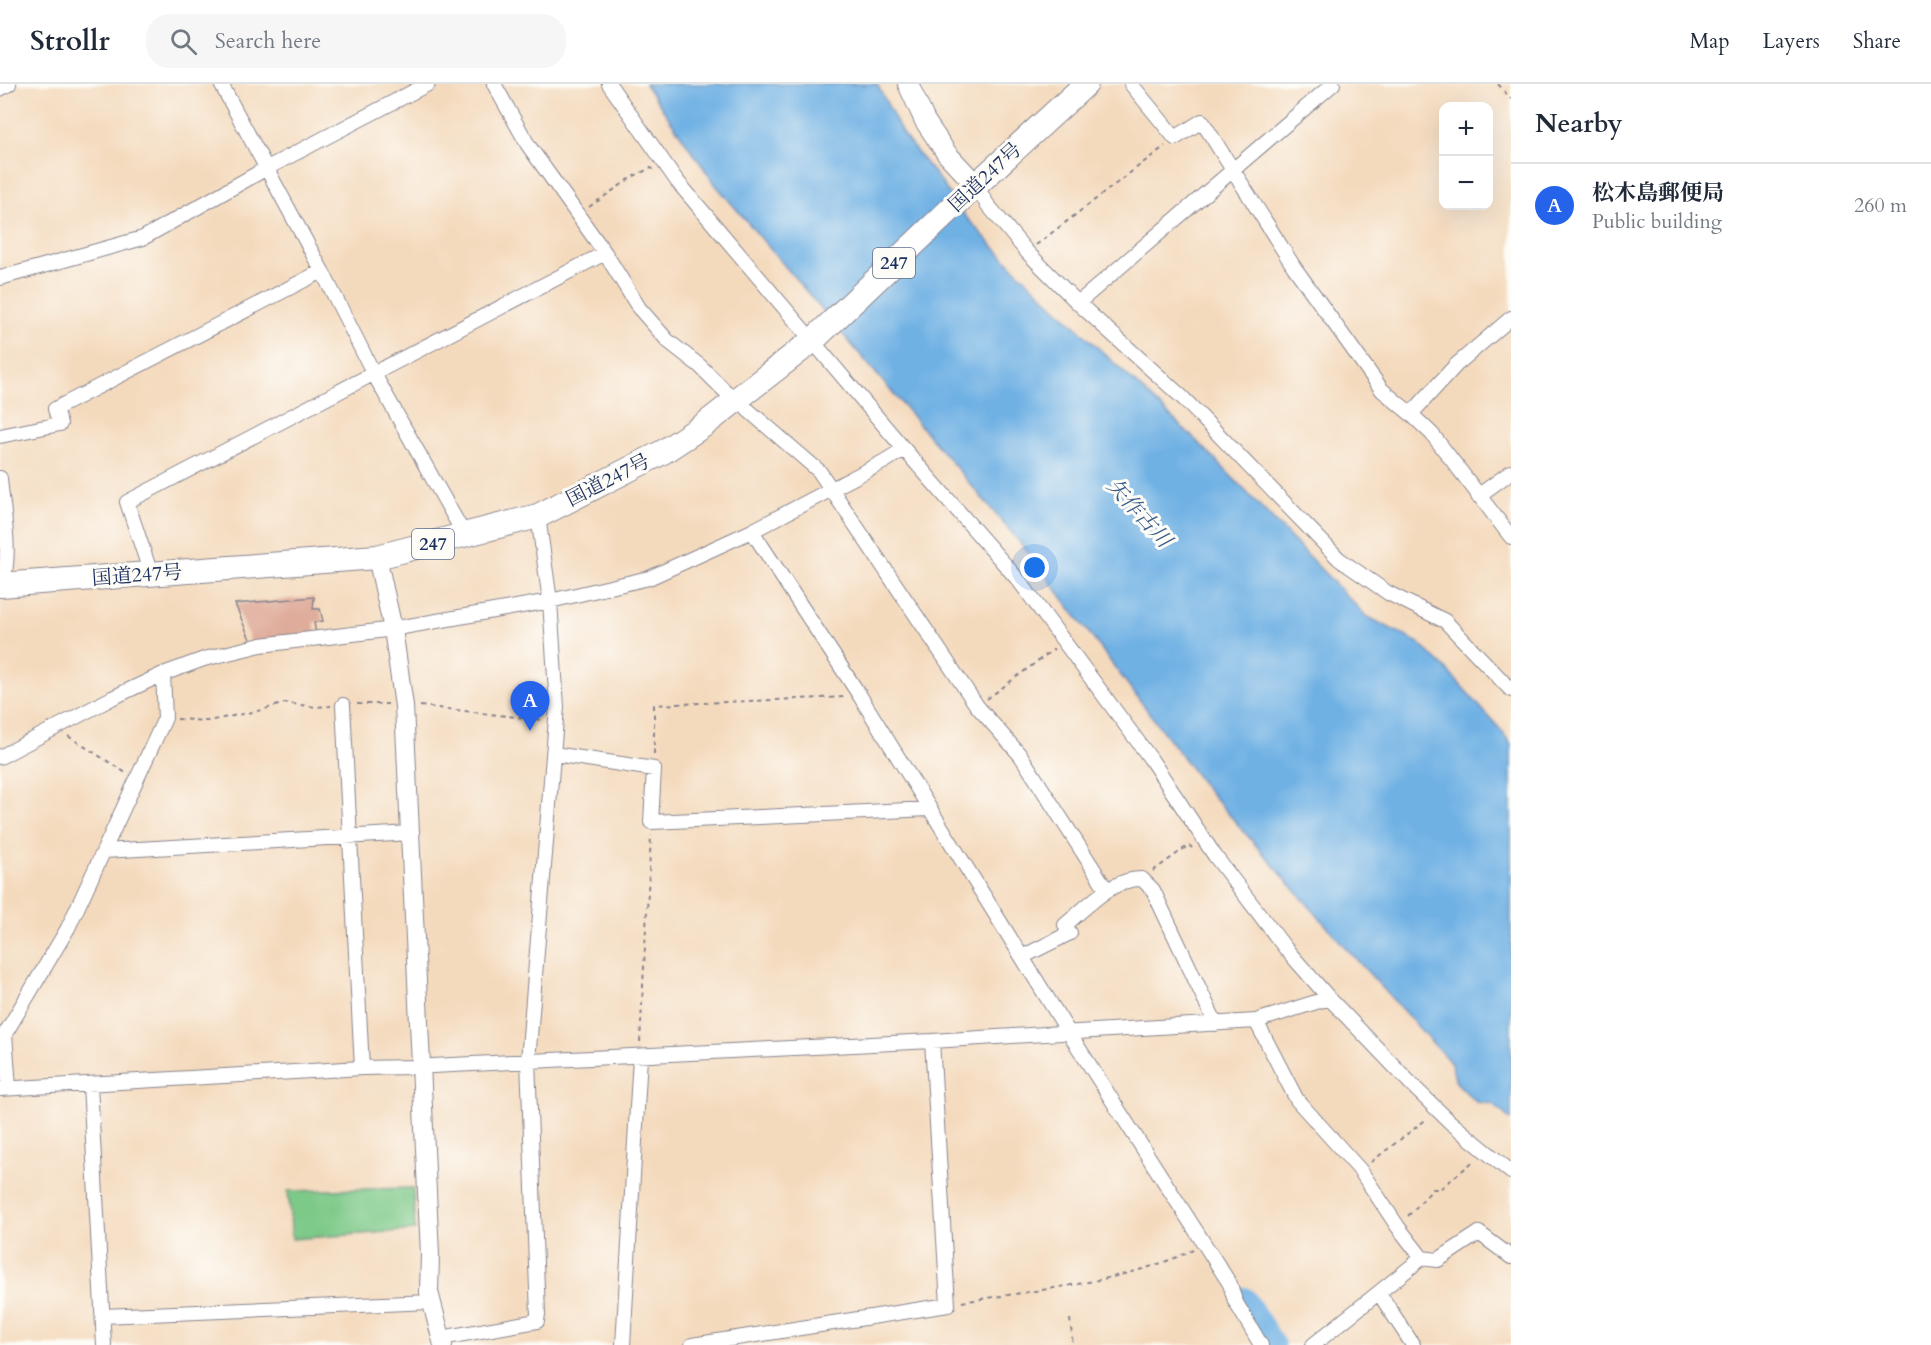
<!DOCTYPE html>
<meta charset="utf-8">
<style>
body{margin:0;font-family:Cardo,"Noto Serif JP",serif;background:#f6f6f7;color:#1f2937}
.controls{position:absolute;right:18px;top:18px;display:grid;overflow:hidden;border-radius:12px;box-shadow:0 6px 24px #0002}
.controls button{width:54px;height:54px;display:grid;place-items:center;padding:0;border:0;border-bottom:2px solid #e0e1e3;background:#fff;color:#1f2937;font:30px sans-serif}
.you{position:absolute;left:1035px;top:484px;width:21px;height:21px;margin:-15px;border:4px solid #fff;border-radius:50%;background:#1a73e8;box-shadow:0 0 0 9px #1a73e833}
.badge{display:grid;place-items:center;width:39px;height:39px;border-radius:50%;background:#2563eb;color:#fff;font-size:20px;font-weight:700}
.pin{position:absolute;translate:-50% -50px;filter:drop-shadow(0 2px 3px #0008)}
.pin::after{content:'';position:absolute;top:32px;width:21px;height:18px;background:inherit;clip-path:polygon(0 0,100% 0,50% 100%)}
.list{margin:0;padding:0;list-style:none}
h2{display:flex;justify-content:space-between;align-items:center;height:78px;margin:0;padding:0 24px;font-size:26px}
h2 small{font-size:20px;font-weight:400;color:#747a83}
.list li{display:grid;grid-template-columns:39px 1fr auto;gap:18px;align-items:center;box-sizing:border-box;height:84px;padding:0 24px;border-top:2px solid #e0e1e3}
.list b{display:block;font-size:22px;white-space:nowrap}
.list p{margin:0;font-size:20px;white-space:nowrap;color:#747a83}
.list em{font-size:20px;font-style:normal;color:#747a83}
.icon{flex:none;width:33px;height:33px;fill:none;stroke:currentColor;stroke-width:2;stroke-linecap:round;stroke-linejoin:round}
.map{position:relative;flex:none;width:1511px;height:1261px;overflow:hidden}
header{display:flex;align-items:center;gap:36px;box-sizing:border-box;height:84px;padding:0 30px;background:#fff;border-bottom:2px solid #e0e1e3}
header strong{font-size:28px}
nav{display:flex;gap:33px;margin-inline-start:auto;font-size:21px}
.search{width:420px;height:54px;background:#f6f6f7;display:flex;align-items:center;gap:15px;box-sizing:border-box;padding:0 21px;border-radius:24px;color:#747a83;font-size:22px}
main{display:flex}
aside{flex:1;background:#fff}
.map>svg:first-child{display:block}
</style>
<header>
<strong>Strollr</strong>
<div class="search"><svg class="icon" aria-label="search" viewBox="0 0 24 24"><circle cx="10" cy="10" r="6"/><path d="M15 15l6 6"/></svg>Search here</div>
<nav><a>Map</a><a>Layers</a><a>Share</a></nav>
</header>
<main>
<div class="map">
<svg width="1511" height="1261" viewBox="0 0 1511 1261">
<rect width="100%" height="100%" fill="#fdfcf7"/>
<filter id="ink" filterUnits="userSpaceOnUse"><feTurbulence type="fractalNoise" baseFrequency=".0167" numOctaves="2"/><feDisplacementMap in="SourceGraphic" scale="12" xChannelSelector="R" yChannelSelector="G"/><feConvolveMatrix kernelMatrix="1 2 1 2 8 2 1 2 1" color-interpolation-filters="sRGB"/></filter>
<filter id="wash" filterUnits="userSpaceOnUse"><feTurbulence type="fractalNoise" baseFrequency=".008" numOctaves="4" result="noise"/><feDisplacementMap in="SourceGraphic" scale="24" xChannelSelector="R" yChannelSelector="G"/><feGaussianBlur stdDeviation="1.35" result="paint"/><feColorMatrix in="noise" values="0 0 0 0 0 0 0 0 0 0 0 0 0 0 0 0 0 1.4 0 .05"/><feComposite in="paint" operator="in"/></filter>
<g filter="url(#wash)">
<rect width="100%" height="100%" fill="#f4dabd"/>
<path fill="#7dc988" stroke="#4c7c73" stroke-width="1.5" d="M413 1104 415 1146 292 1155 288 1107Z"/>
<path fill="#70b1e4" stroke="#4670a1" stroke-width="1.5" d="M645 0H877L903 51 941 98 965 132 1015 185 1204 364 1366 532 1419 559 1447 586 1500 645 1511 660V1036L1493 1020 1476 1018 1456 998 1451 979 1345 863 1205 703 1028 468 715 100Z"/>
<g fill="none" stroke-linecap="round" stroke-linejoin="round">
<path stroke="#70b1e4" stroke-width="24" d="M1244 1215 1273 1261"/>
</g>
<g id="blocks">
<path fill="#dfab9a" d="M314 513 313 525H320L323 537 314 538 316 551 252 560 235 520Z"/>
</g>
</g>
<g filter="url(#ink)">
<use href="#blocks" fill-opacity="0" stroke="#88848e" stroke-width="1.5"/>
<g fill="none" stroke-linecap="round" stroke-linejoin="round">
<defs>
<path id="minor" d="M221 0 322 187 374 290 465 452
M494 0 528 61 605 169 639 224 668 257 700 282 728 310
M609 0 677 97 904 365 1020 498 1150 674 1215 772 1286 865 1329 914 1416 1005 1450 1038 1511 1088
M1131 0 1175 54 1202 37 1294 183 1382 306 1411 330 1432 350 1511 453
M0 5 9 0
M976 101 987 120 1027 168 1078 219 1183 314 1339 475 1388 509 1445 537 1511 606
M0 194 143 154 267 84 428 0
M1078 219 1333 0
M748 326 819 387 977 622 1021 672 1107 806
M1411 330 1456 281 1511 234
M0 352 60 340 55 325 322 187
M0 394C2 422 14 478 0 502
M1478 412 1511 388
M752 447 860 612 1069 949 1230 1200 1235 1217 1261 1261
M151 490 127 418 605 169
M343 621 362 984
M554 670 654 685 651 738 929 725
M0 673 112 614 163 590 204 575 261 561 386 546 550 517 649 494 752 447 885 377 904 365
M104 767 411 749
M1022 873 1070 849 1065 841C1087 823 1112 794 1142 795L1153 806 1216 940
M1256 937 1297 1016 1360 1086 1398 1143 1422 1174 1438 1176 1479 1149 1511 1173
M90 1000 104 1261
M9 1004 5 950 68 844 165 634 163 590
M0 1005 362 984 413 983 932 957 1256 937 1329 914
M1379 1209 1413 1261
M103 1232 431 1218
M441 1254 537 1237 538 1230 528 977 557 623 550 517 538 432
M623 1261 640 973
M692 1261 948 1221 932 957
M1313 1261 1422 1174"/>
<path id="tertiary" d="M377 473 393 545 404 622 430 1171 429 1208 443 1261"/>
<path id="secondary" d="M908 0 925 37 947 70 976 101"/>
<path id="trunk" d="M0 501 377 473 538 432 663 368 704 341 812 257 976 101 1086 0"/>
</defs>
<use href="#minor" stroke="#88848e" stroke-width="16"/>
<use href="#tertiary" stroke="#88848e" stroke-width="20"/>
<use href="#secondary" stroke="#88848e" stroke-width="22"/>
<use href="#trunk" stroke="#88848e" stroke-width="26"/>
<path stroke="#88848e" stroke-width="2" stroke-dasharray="4.5 4.5" stroke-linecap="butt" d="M1498 0 1511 15
M589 123 634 92 651 84 653 85
M1036 161 1165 62
M987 615 1054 565
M357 620H388
M420 622 543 636
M177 635 208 637 262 626 285 619 316 623 331 622
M68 652 126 689
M654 670V621L845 613
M1153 787 1189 761 1192 764
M640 958 651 751
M1371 1078 1428 1034
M1408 1132 1433 1105H1440L1475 1076
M962 1218C1035 1206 1127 1198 1193 1166
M1070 1235 1073 1261"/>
<use href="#minor" stroke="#fff" stroke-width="14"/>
<use href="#tertiary" stroke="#fff" stroke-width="18"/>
<use href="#secondary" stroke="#fff" stroke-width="20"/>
<use href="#trunk" stroke="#fff" stroke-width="24"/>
</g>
</g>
<g text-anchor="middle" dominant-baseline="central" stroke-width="6" stroke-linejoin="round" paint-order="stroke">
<g fill="#fdfcf7" stroke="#5f6c8c" stroke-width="1.5">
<rect x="873" y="164" width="42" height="30" rx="4.5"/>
<rect x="412" y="445" width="42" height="30" rx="4.5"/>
</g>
<g font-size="18" font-weight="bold" fill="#1b2f5e">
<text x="894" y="179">247</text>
<text x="433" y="460">247</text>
</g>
<g font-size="20" fill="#1b2f5e" stroke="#fdfcf7">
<text transform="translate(985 93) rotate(-43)">国道247号</text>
<text transform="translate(608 396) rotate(-27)">国道247号</text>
<text transform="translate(137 491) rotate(-4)">国道247号</text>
</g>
<g font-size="21" font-style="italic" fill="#395c8d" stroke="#fdfcf7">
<text transform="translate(1139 429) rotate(48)">矢作古川</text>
</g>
</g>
</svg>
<div class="controls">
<button>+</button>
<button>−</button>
</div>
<div class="you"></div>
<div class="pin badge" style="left:530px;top:647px">A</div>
</div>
<aside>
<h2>Nearby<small></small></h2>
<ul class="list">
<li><span class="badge">A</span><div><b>松木島郵便局</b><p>Public building</p></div><em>260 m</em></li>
</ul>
</aside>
</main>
